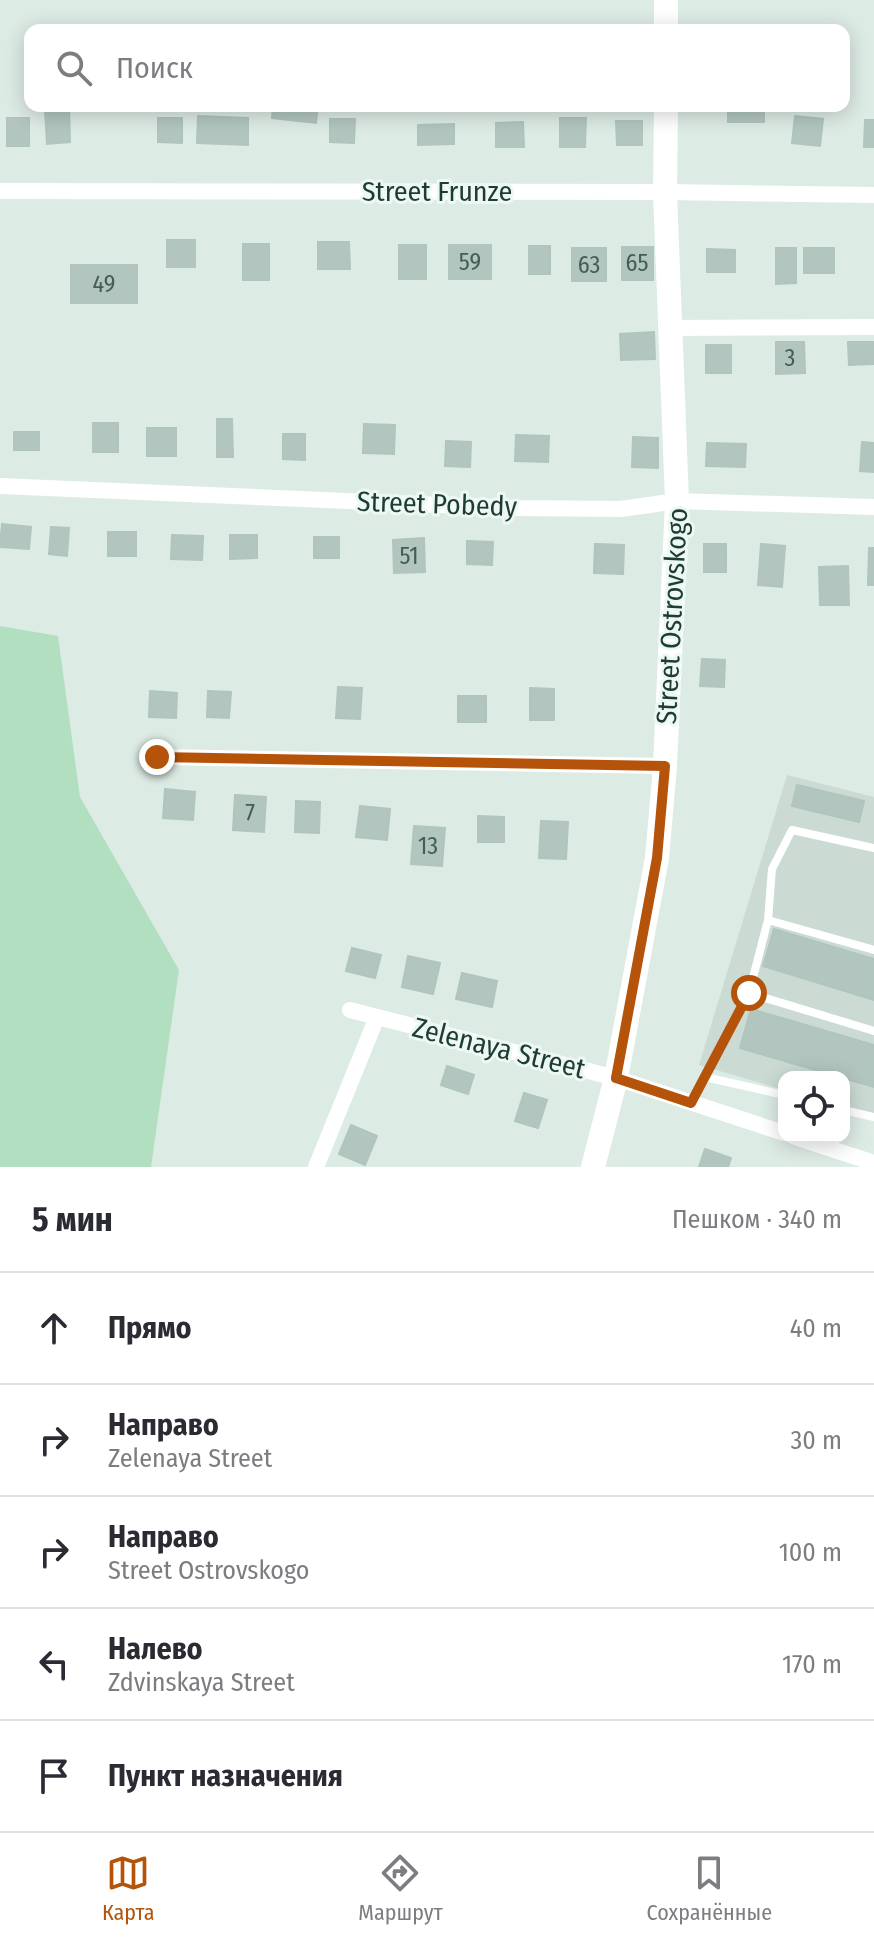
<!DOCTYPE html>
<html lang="ru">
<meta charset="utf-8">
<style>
body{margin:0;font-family:"Fira Sans Condensed",sans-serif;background:#f2f2f3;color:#2b2b33}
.controls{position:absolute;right:24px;bottom:24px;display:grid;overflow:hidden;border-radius:16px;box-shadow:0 4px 20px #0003}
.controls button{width:72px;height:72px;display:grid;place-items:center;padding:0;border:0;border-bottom:2px solid #e1e1e2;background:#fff;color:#2b2b33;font:40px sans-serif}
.stop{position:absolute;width:24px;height:24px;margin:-18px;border:6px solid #b45309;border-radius:50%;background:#fff}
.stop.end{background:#b45309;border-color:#fff;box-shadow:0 2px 8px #0008}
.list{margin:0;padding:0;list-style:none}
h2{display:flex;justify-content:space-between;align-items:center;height:104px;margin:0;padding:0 32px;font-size:34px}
h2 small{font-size:26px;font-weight:400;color:#7c7c81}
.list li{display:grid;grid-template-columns:52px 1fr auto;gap:24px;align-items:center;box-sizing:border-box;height:112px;padding:0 32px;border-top:2px solid #e1e1e2}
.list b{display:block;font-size:30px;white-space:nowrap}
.list p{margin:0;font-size:26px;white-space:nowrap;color:#7c7c81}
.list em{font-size:26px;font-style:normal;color:#7c7c81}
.icon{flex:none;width:44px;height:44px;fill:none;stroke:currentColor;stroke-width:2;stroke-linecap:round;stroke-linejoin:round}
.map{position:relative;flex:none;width:874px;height:1167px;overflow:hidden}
.search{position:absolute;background:#fff;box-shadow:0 4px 20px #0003;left:24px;right:24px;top:24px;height:88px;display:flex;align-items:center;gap:20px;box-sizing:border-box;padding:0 28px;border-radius:16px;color:#7c7c81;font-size:30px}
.sheet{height:664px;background:#fff}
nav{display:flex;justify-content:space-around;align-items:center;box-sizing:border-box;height:112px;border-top:2px solid #e1e1e2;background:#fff;font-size:22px;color:#7c7c81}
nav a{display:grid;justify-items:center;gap:4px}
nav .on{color:#b45309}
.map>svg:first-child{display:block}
</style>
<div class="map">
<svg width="874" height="1167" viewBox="0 0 874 1167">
<rect width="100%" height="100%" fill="#ddebe5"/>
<path fill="#cbdbd4" d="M787 775 874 797V1117L844 1108V1077H784V1090L699 1065Z"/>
<path fill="#b3dfc1" d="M0 626 58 636 80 797 179 970 151 1167H0Z"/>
<path fill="#b2c6bf" stroke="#afc5bd" stroke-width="2" d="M273 106H318L316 123 272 118Z
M728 106H764V122H728Z
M69 108 70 142 47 144 45 109Z
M198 116 248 118V145L197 143Z
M795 116 823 119 820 146 792 143Z
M7 118H29V146H7Z
M158 118H182V143L158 142Z
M560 118H586L585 147H560Z
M330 119H355L354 143 330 142Z
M865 120H874V147H864Z
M616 121H642V145H617Z
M523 122 524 147H496V123Z
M454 124V144L418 145V125Z
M167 240H195V267H167Z
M318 242H349L350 269H318Z
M243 244H269V280H243Z
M399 245H426V279H399Z
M449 245H491V279H449Z
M529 246H550V274H529Z
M622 247H653V280H622Z
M572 248H606V281H572Z
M776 248H796V283L776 284Z
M804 248H834V273H804Z
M707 249 735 250V272H707Z
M71 265H137V303H71Z
M654 332 655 359 621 360 620 334Z
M776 342H804L805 373 776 374Z
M848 342H873V364L849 365Z
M706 345H731V373H706Z
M217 419H232L233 457H217Z
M93 423H118V452H93Z
M364 424 395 425 394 454 363 453Z
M147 428H176V456H147Z
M14 432H39V450H14Z
M283 434H305V460L283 459Z
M516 435 549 436 548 462 515 461Z
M633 437 658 438V468L632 467Z
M446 441 471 442 470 467 445 466Z
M862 442 874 443V472L860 471Z
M707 443 746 444 745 467 706 466Z
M2 524 31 527 29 549 0 547Z
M51 527 69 528 67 556 49 554Z
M108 532H136V556H108Z
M172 535 203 536 202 560 171 559Z
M230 535H257V558L230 559Z
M314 537H339V558H314Z
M424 538 425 572 394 573 393 540Z
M467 541 493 542 492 565 467 564Z
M595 544 624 545 623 574 594 573Z
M704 544H726V572H704Z
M761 544 785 546 782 587 758 585Z
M869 548H874V585H868Z
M848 566 849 605H820L819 567Z
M702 659 725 660 724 687 700 686Z
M338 687 362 688 360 719 336 718Z
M530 688 554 689V720H530Z
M150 691 177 693 176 718 149 717Z
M208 691 231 692 229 718 207 717Z
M458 696H486V722H458Z
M797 785 864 801 859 822 792 806Z
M165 789 195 792 193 820 163 818Z
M235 795 266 797 264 832 233 830Z
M296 801 320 802 319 833 295 832Z
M360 806 390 809 387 840 356 837Z
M478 816 504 817V842H478Z
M541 821 568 822 566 859 539 858Z
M414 826 445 828 442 866 411 864Z
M774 929 874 959V1000L763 966Z
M352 948 381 955 375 978 346 971Z
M408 956 440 963 433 994 402 987Z
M462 973 497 981 492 1007 456 999Z
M751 1009 874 1045V1087L740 1048Z
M447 1066 474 1075 468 1094 441 1085Z
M524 1093 547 1100 538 1128 515 1121Z
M351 1125 377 1136 365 1165 339 1154Z
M705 1149 731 1158 728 1167H699Z"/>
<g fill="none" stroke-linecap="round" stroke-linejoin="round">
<path stroke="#fff" stroke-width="8" d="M768 920 874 950
M749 993 874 1031
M705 1077 784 1095
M691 1102 749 993 768 920 772 869 792 830 874 848
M844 1110 874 1117"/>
<path stroke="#fff" stroke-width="16" d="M0 191 665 192 874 195
M671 328 874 327
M0 486 512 508 621 509 677 501 874 507
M157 757 665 766
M350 1010 616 1078 784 1133
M795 1137 874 1163
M316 1167 377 1017"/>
<path stroke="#fff" stroke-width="24" d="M666 30V0
M593 1167 616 1078 657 858 665 766 677 501 665 192 666 106"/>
</g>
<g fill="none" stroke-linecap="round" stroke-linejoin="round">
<path stroke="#b45309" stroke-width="10" d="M157 757 665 766 657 858 616 1078 691 1103 749 993"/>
</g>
<g text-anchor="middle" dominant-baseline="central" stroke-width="6" stroke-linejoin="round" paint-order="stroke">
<g font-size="24" fill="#425e58">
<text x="470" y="262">59</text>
<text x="637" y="263">65</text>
<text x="589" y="265">63</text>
<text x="104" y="284">49</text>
<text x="790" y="358">3</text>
<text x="409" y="556">51</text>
<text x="250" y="813">7</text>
<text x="428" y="846">13</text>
</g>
<g font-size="28" fill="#1d3c35" stroke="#eef8f3">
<text x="437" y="191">Street Frunze</text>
<text transform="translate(437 504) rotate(2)">Street Pobedy</text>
<text transform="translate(672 616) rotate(-87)">Street Ostrovskogo</text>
<text transform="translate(499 1048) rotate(14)">Zelenaya Street</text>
</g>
</g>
</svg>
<div class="controls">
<button><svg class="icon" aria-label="locate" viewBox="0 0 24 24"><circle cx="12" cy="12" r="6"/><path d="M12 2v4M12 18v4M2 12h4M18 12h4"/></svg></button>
</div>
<div class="stop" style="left:749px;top:993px"></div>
<div class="stop end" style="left:157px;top:757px"></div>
<div class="search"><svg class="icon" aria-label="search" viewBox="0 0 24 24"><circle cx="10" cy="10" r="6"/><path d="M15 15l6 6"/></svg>Поиск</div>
</div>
<section class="sheet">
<h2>5 мин<small>Пешком · 340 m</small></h2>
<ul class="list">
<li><svg class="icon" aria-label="ahead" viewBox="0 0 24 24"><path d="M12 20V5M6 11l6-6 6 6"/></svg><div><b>Прямо</b></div><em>40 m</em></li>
<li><svg class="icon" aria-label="right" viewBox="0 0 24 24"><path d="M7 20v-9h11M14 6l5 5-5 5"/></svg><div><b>Направо</b><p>Zelenaya Street</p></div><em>30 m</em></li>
<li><svg class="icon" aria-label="right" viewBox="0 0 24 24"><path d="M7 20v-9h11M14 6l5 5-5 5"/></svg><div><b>Направо</b><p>Street Ostrovskogo</p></div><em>100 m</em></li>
<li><svg class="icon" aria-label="left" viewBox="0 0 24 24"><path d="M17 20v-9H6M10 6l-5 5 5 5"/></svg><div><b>Налево</b><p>Zdvinskaya Street</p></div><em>170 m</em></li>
<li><svg class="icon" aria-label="arrive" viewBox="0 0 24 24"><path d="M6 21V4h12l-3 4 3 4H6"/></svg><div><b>Пункт назначения</b></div></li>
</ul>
</section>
<nav>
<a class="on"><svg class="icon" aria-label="map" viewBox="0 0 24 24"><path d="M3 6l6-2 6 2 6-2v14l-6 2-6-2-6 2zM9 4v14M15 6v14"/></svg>Карта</a>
<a><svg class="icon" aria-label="directions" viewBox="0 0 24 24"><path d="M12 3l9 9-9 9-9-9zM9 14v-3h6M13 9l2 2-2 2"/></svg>Маршрут</a>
<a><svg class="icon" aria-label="saved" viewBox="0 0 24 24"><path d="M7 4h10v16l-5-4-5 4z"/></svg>Сохранённые</a>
</nav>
